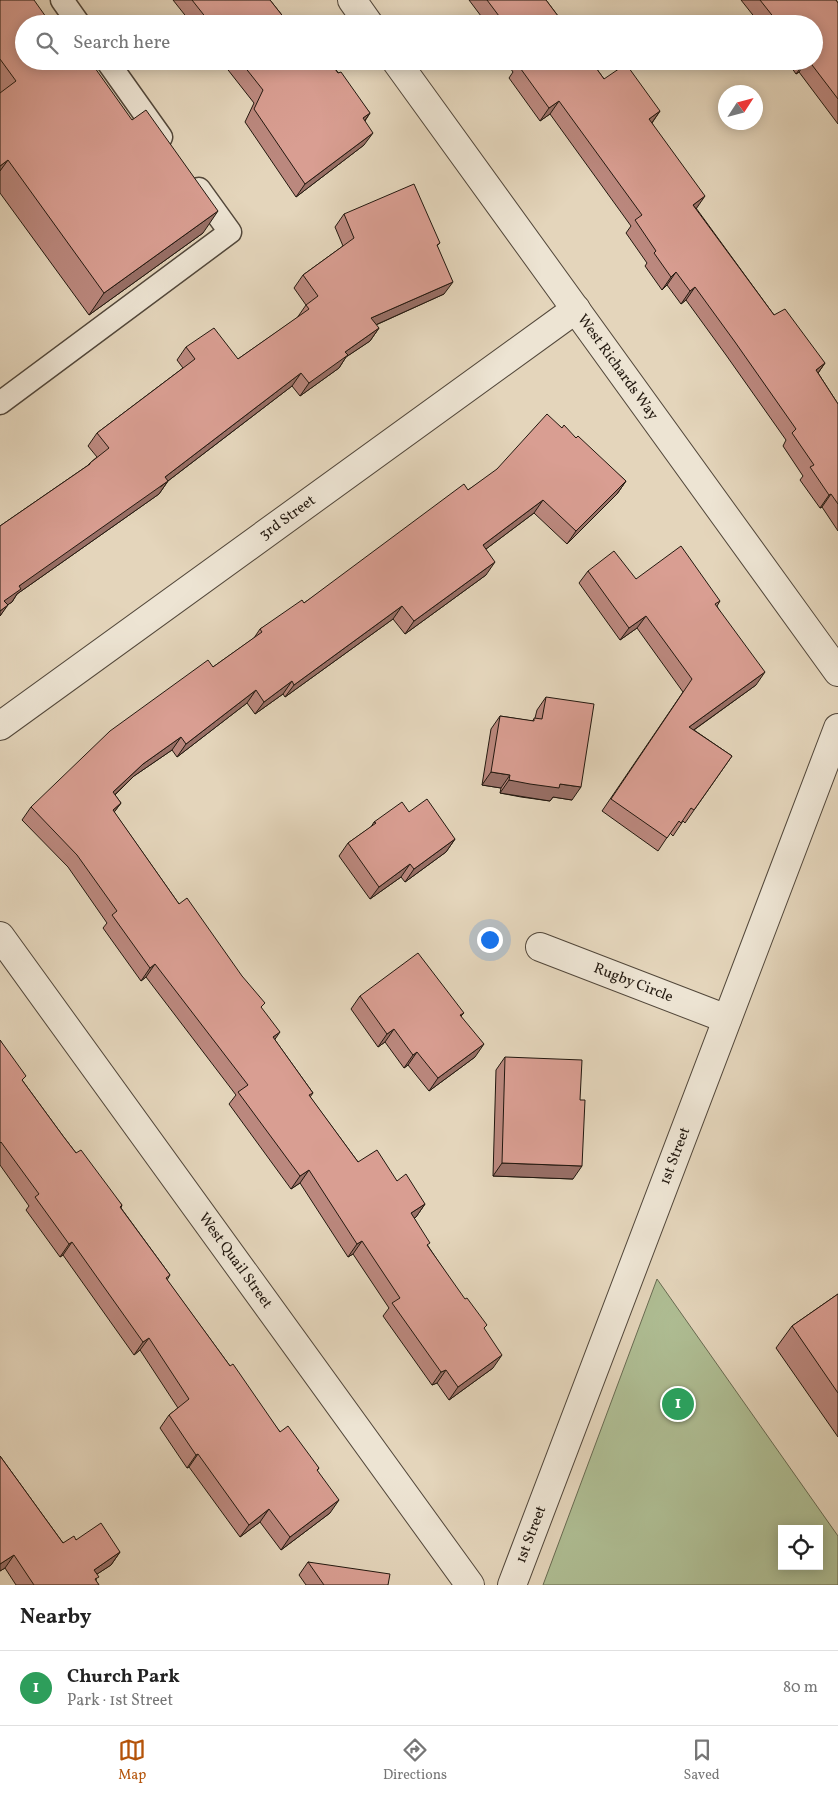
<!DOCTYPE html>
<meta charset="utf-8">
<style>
body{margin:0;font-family:Vollkorn,serif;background:#f6f6f6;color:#222}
.controls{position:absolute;right:15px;bottom:15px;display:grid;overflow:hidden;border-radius:0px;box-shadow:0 2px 12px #0003}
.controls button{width:45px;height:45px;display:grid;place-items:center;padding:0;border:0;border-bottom:1px solid #e0e0e0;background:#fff;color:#222;font:25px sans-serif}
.compass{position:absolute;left:718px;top:85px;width:45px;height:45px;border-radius:50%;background:#fff;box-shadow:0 2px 12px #0003;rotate:54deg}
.you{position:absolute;left:489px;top:939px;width:18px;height:18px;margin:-12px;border:4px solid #fff;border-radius:50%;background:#1a73e8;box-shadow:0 0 0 8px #1a73e833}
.badge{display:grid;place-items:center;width:32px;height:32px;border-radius:50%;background:#b45309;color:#fff;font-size:16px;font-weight:700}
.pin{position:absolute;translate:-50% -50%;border:2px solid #fff;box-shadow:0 1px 5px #0006}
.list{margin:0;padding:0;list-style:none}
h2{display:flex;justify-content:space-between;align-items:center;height:65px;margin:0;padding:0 20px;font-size:21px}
h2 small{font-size:16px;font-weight:400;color:#767676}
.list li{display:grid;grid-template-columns:32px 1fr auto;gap:15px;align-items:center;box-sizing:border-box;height:75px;padding:0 20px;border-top:1px solid #e0e0e0}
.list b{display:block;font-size:19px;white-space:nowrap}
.list p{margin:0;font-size:16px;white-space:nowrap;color:#767676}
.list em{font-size:16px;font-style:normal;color:#767676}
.icon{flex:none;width:28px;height:28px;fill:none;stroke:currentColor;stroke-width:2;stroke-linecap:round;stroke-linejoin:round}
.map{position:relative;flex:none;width:838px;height:1585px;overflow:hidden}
.search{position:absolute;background:#fff;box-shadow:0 2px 12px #0003;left:15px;right:15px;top:15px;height:55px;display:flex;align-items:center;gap:12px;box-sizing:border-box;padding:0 18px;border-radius:28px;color:#767676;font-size:19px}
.sheet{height:140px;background:#fff}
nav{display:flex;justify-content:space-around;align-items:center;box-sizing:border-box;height:70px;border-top:1px solid #e0e0e0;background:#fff;font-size:14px;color:#767676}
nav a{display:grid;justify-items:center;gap:2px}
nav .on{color:#b45309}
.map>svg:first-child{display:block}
</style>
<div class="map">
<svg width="838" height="1585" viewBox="0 0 838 1585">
<rect width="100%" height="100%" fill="#e4d5bb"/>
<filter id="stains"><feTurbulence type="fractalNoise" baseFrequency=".004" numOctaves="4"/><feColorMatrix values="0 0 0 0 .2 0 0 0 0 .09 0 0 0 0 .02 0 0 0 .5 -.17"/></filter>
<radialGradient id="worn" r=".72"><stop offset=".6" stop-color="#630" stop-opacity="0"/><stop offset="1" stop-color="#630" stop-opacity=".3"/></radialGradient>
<path fill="#afbe94" stroke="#686b52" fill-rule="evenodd" d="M657 1279 838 1536V1585H543ZM782 1529H819V1566H782Z"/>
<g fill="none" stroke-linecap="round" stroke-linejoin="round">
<defs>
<path id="lane" d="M62 0 79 24
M107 61 161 137
M0 403 230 232 199 189"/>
<g id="street">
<path d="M352 0 369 24"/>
<path id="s1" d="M396 61 838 672"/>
<path id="s2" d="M0 726 576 309"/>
<path id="s3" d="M0 936 470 1585"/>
<path id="s4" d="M540 947 727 1019"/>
<path id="s5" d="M512 1585 838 728"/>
</g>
</defs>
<use href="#lane" stroke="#52473a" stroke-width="25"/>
<use href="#street" stroke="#52473a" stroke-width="30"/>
<use href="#lane" stroke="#ede4d3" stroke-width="22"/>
<use href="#street" stroke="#ede4d3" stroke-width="28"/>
</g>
<path fill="#bb887e" stroke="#22180f" d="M0 0 203 233 89 315 0 193Z
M173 0H270L289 24H192Z
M469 0H546L564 24H487Z
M741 0H836L838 3V124L799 72 796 74 787 61H814V24H760Z
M221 61H329L370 113 365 121 364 145 296 197 245 122 254 103Z
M505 61H591L604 79 660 111 652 123 696 208 774 315 825 363 818 373 838 404V531L822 507 820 508 800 480 803 476 783 446 786 440 726 355 686 300 681 304 667 285 662 290 645 266 647 263 626 233 631 226 550 114 540 121 509 78 513 72Z
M344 214 440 243 437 246 444 294 376 325 379 328 370 341 346 357 339 368 300 396 292 386 168 481 159 494 17 594 12 602 7 605 0 616V526L87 466 90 463 97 457 88 446 97 433 183 368 177 360 186 347 238 359 297 318 306 305 294 288 303 275 343 246 335 227Z
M562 428 576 438 626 481 617 494 567 544 534 513 486 549V575L405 634 393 619 285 697 283 694 255 714 247 703 177 757 172 750 134 776 115 795 121 803 114 812 179 904 261 1008 275 1040 313 1093 310 1097 358 1162 397 1181 425 1204 416 1217 414 1218 428 1246 484 1330 493 1368 449 1400 437 1383 432 1385 383 1316 389 1308 353 1254 348 1257 300 1183 291 1189 229 1104 236 1095 146 977 141 981 103 928 107 923 68 867 22 820 31 807 213 667 254 638 260 629 304 603 468 490Z
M588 571 636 579 720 601 717 606 756 685 694 730 732 756 685 823 683 821 673 836 670 833 658 851 602 811 683 692 637 628 620 640 579 583Z
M546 697 572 800 553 797 550 801 521 797 500 793 501 788 482 785 491 729 500 716 532 721 535 718 537 710Z
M409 812 455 839 446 852 405 882 401 877 370 899 339 856 348 843 371 827 374 822Z
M360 996 464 1013 461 1016 475 1057 429 1091 408 1065 404 1068 385 1042 378 1047 351 1009Z
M0 1040 22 1080 63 1136 76 1153 122 1205 121 1208 170 1275 167 1280 230 1366 280 1432 319 1468 317 1471 330 1513 281 1550 260 1522 240 1537 189 1467 187 1468 160 1428 169 1415 178 1408 140 1350 134 1355 63 1255 60 1257 26 1210 29 1206 0 1165Z
M505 1057 573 1179 493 1176 496 1070Z
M838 1294V1437L776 1348 792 1326Z
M0 1456 63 1543 76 1540 120 1552 111 1565 97 1574 96 1581 99 1585H16L5 1568 0 1571Z
M308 1562 388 1585H306L299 1575Z"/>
<path fill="#986f66" stroke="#22180f" d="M807 61 799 72 796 74 805 62Z
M559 101 550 114 540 121 549 108Z
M660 111 651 124 649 119Z
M370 113 361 126 363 118Z
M373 133 364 145 296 197 305 184Z
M8 160 0 171V166Z
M705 196 696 209 693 205Z
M218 211 203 233 89 315 104 293Z
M676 272 667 285 662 290 671 277Z
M453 282 444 294 362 331 371 318Z
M695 287 686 300 681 304 690 291Z
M379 328 370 341 346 357 339 368 300 396 309 383 345 352Z
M825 363 816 376V370Z
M301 373 292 386 160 487 168 481 159 494 17 594 12 602 0 610 4 601 19 586 165 477Z
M626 481 617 494 567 544 576 531Z
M831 494 822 507 820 508 829 495Z
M543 500 534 513 474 558 483 545Z
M495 562 486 575 405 634 414 621Z
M8 605 0 616V611Z
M402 606 393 619 285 697 294 685Z
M646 616 637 628 620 640 629 628Z
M765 672 756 685 681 739 689 727Z
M292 681 283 694 255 714 264 702Z
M256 690 247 703 177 757 186 744Z
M181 737 172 750 134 776 104 805 113 792 143 764Z
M491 772 510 775 501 788 482 785Z
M509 780 560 784 581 787 572 800 553 797 550 801 500 793Z
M121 803 112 815 113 810Z
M455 839 446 852 405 882 414 869Z
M410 864 401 877 370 899 379 887Z
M155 964 146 977 141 981 150 968Z
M394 1029 385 1042 378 1047 387 1034Z
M280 1032 271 1045 273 1037Z
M484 1044 475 1057 429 1091 438 1078Z
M417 1052 408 1065 404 1068 413 1055Z
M502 1163 582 1166 573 1179 493 1176Z
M309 1170 300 1183 291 1189 300 1176Z
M425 1204 416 1217 402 1226 411 1213Z
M362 1241 353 1254 348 1257 357 1244Z
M72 1242 63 1255 60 1257 69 1244Z
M149 1338 140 1350 134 1355 143 1342Z
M502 1355 493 1368 449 1400 458 1387Z
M446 1370 437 1383 432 1385 441 1372Z
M198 1454 189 1467 187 1468 196 1455Z
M339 1500 330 1513 281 1550 290 1537Z
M269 1509 260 1522 240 1537 249 1525Z
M120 1552 111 1565 85 1582 94 1570Z
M14 1555 5 1568 0 1571V1564Z"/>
<path fill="#d99e92" stroke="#22180f" d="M0 0H34L51 24H24V61H90L132 120 146 110 218 211 104 293 8 160 0 166V93L16 81 0 59Z
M192 0H270L289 24H211Z
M487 0H546L564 24H505Z
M760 0H836L838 3V99L809 61H814V24H779Z
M240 61H329L338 73 341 72 370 113 363 118 373 133 305 184 254 109 263 90Z
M523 61H591L604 79 626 64 660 111 649 119 705 196 693 205 774 315 785 309 825 363 816 370 838 404V504L831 494 829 495 810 467 814 465 792 433 796 429 735 342 695 287 690 291 676 272 671 277 654 253 656 251 635 220 642 215 559 101 549 108 518 65Z
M414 184 440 243 437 245 453 282 371 318 379 328 345 352 348 355 309 383 301 373 165 477 168 481 19 586 21 589 4 601 8 605 0 611V526L90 464V463L109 448 97 433 195 359 186 347 214 328 238 359 309 309 306 305 318 296 303 275 354 238 344 214Z
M547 414 562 428 564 425 576 438 578 436 626 481 576 531 543 500 483 545 495 562 414 621 402 606 294 685 292 681 264 702 256 690 186 744 181 737 143 764 113 792 121 803 113 810 179 904 187 898 242 976 265 1003 261 1007 280 1032 273 1037 313 1093 309 1095 358 1162 377 1150 397 1181 406 1174 425 1204 411 1213 430 1243 427 1245 465 1299 467 1298 487 1325 484 1328 502 1355 458 1387 446 1370 441 1372 392 1303 400 1298 362 1241 357 1244 309 1170 300 1176 238 1092 248 1085 155 964 150 968 112 915 117 911 77 855 31 807 110 731 208 660 213 667 262 632 260 629 302 600 304 603 464 484 468 490 497 469Z
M681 546 720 601 715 604 765 672 689 727 732 756 694 810 691 808 681 823 679 821 667 838 611 799 692 679 646 616 629 628 588 571 614 551 636 579Z
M546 697 594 704 581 787 560 784 559 788 530 784 509 780 510 775 491 772 500 716 534 721V718L542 719Z
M427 799 455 839 414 869 410 864 379 887 348 843 376 823 374 822 402 802 409 812Z
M418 953 464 1013 460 1015 484 1044 438 1078 417 1052 413 1055 394 1029 387 1034 360 996Z
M0 1040 26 1076 22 1080 63 1136 76 1153 81 1150 122 1205 120 1207 170 1275 166 1278 230 1366 233 1364 280 1432 288 1426 319 1468 317 1470 339 1500 290 1537 269 1509 249 1525 198 1454 196 1455 169 1415 189 1399 149 1338 143 1342 72 1242 69 1244 35 1197 39 1194 1 1142 0 1143Z
M505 1057 582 1060 580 1100H585L582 1166 502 1163Z
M838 1294V1393L792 1326Z
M0 1456 63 1543 74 1536 76 1540 101 1523 120 1552 94 1570 99 1577 95 1579 99 1585H34L14 1555 0 1564Z
M308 1562 390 1574 388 1585H324Z"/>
<g text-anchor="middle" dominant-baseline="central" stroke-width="5" stroke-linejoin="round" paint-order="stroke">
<g font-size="15" fill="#22180f" stroke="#ede4d3">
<text stroke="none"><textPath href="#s1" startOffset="378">West Richards Way</textPath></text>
<text stroke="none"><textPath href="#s2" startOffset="355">3rd Street</textPath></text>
<text stroke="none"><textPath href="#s4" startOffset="100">Rugby Circle</textPath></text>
<text stroke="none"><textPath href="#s5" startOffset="459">1st Street</textPath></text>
<text stroke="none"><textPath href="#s3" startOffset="401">West Quail Street</textPath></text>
<text stroke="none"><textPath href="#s5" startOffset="54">1st Street</textPath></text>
</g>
</g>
<rect width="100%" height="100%" filter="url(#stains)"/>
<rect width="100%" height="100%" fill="url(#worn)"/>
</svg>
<div class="controls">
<button><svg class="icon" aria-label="locate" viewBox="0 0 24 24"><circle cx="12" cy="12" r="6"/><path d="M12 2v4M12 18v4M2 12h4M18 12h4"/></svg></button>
</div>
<svg class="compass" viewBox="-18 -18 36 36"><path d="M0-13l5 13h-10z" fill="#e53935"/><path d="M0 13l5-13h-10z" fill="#767676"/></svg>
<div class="you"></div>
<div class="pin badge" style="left:678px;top:1404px;background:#2e9e5b">1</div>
<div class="search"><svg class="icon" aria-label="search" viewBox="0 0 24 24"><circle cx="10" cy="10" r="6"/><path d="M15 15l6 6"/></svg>Search here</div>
</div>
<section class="sheet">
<h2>Nearby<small></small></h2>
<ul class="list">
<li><span class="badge" style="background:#2e9e5b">1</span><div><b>Church Park</b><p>Park · 1st Street</p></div><em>80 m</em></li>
</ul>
</section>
<nav>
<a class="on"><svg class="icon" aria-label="map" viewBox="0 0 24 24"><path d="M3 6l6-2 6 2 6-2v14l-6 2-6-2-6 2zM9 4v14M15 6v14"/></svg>Map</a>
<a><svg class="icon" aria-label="directions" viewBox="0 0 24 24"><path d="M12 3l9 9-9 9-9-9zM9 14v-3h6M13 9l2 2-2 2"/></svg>Directions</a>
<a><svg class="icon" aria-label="saved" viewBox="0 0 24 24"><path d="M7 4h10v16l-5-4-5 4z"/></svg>Saved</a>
</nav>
